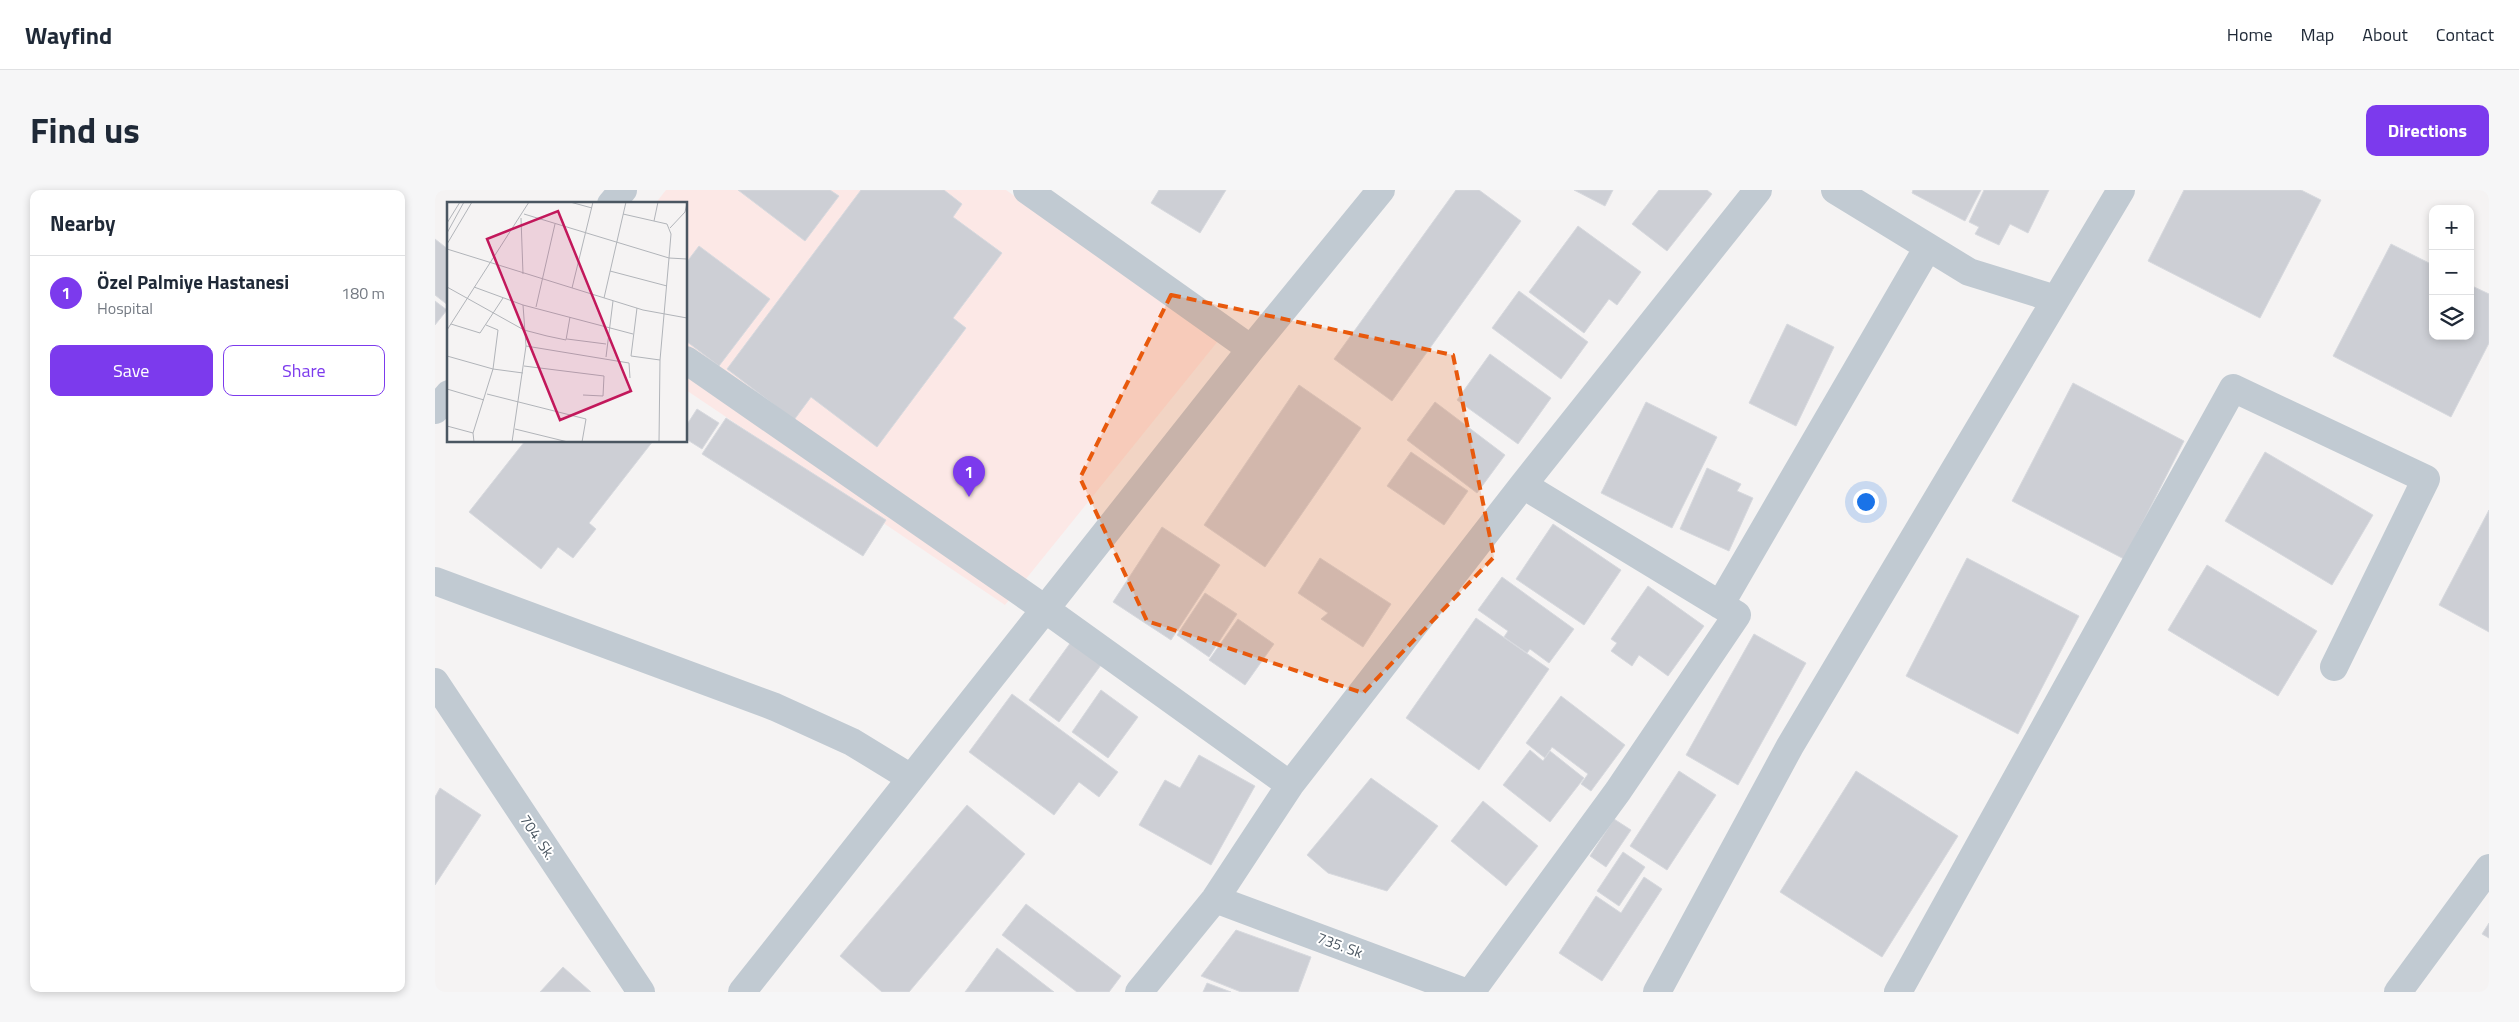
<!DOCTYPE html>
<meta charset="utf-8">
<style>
body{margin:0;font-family:"Titillium Web",sans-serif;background:#f6f6f7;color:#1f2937}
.controls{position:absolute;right:15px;top:15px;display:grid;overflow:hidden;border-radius:10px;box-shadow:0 2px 8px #0003}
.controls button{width:45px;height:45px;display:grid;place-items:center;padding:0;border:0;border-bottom:1px solid #e0e1e3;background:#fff;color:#1f2937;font:25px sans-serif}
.you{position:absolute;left:1430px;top:311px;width:18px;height:18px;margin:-12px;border:4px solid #fff;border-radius:50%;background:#1a73e8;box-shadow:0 0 0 8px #1a73e833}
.badge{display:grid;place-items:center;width:32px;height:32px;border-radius:50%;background:#7c3aed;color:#fff;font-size:16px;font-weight:700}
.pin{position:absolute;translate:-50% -41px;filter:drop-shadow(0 1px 2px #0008)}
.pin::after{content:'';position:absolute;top:26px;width:18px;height:15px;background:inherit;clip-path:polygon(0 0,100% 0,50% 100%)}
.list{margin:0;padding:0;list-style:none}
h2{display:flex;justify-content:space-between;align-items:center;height:65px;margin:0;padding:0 20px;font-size:21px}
h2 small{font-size:16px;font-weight:400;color:#747a83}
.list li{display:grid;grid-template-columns:32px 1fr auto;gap:15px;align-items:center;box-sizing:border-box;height:75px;padding:0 20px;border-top:1px solid #e0e1e3}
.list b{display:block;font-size:19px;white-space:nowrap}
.list p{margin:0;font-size:16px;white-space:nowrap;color:#747a83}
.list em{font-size:16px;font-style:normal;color:#747a83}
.actions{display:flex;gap:10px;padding:15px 20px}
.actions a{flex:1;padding:11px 0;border:1px solid #7c3aed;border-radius:10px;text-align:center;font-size:18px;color:#7c3aed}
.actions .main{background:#7c3aed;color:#fff}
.icon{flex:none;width:28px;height:28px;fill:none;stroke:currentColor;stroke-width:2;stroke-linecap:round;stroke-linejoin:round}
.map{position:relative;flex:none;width:2054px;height:802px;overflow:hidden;border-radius:10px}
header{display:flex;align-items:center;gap:30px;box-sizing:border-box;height:70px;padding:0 25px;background:#fff;border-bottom:1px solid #e0e1e3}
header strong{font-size:24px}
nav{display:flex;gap:28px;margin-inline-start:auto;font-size:18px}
.intro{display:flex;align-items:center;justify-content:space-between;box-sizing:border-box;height:120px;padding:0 30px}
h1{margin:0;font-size:35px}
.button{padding:12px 22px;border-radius:10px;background:#7c3aed;color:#fff;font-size:18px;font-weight:700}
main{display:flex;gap:30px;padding:0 30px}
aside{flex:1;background:#fff;border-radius:10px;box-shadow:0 2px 8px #0003}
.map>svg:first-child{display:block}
</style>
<header>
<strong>Wayfind</strong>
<nav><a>Home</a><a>Map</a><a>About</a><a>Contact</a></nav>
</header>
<div class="intro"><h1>Find us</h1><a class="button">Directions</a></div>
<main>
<aside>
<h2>Nearby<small></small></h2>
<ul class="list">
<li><span class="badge">1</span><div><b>Özel Palmiye Hastanesi</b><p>Hospital</p></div><em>180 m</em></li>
</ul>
<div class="actions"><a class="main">Save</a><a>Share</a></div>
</aside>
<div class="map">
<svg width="2054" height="802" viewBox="0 0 2054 802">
<rect width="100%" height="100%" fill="#f5f3f3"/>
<path fill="#fce8e6" d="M231 0H571L783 151 570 415 251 200V14H220Z"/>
<path fill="#cdcfd5" stroke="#d7d9de" d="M303 0H395L404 6 370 51Z
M426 0H509L527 14 518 27 567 63 518 128 531 138 442 257 376 207 359 230 292 179Z
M724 0H791L765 43 716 13Z
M1021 0H1044L1086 31 957 211 899 169Z
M1139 0H1178L1170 16Z
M1224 0H1272L1277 4 1232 61 1197 34Z
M1478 0H1546L1530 31 1477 3Z
M1549 0H1614L1593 43 1575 34 1564 55 1540 44 1544 37 1534 32Z
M1749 0H1866L1886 10 1825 128 1713 71Z
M1143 36 1206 82 1182 115 1174 109 1149 143 1094 102Z
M0 49 14 60V116L0 105Z
M1956 54 1998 75V146H2035V95L2054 104V153L2016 227 1898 166Z
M264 56 335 109 284 176 251 151V73Z
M1084 101 1153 152 1126 189 1057 138Z
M0 111 12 120 0 135Z
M1352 134 1399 157 1361 236 1314 213Z
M1055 164 1116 208 1083 254 1022 210Z
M1638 193 1749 251 1689 369 1577 311Z
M864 195 926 238 830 377 769 335Z
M1000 212 1070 265 1042 303 972 250Z
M1211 212 1282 247 1237 338 1166 303Z
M262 219 284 233 267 259 251 249V236Z
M291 228 451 330 428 366 267 264Z
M90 251H218L154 333 161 339 138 368 123 357 106 379 34 322Z
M976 262 1033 301 1009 335 952 296Z
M1830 262 1938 325 1897 395 1790 331Z
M1272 278 1306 294 1302 301 1318 308 1294 361 1245 339Z
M2054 320V442L2004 415Z
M1118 334 1186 380 1149 435 1081 389Z
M727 337 785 375 736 450 678 412Z
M885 368 956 414 928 457 886 429 893 423 863 403Z
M1532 368 1644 426 1583 544 1471 486Z
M1772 375 1882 441 1843 506 1733 440Z
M1067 387 1139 439 1114 473 1095 459 1092 463 1069 447 1073 441 1043 420Z
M1213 396 1269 436 1233 486 1204 465 1197 476 1176 461 1182 453 1176 449Z
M770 403 802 424 774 467 742 445Z
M1041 428 1114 479 1044 580 971 528Z
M803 429 839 454 810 495 774 470Z
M1319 444 1371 473 1303 595 1251 565Z
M636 452 666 475 624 532 594 510Z
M666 500 703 527 673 568 637 542Z
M577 504 683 582 664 607 644 592 619 625 534 562Z
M1126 506 1190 555 1156 601 1146 594 1153 584 1117 557 1110 568 1091 553Z
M1095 560 1108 571 1115 561 1149 588 1115 632 1068 595Z
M764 565 820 596 776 675 704 635 730 590 745 598Z
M1244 581 1281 605 1232 680 1195 656Z
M1421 581 1523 646 1447 767 1345 702Z
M936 588 1003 636 952 701 893 683 872 665Z
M5 598 46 625 0 695V607Z
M1048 611 1103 656 1071 696 1016 651Z
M532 615 590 664 474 802H447L405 766Z
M1179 629 1196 640 1171 677 1155 666Z
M1188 662 1210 677 1184 716 1162 701Z
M1209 687 1227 699 1167 791 1124 763 1161 706 1186 723Z
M591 714 686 786 674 802H642L567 745Z
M2054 733V748L2047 744Z
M801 740 876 767 863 802H806L766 786Z
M562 758 619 802H530Z
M128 777 156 802H105Z
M772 793 796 802H768Z"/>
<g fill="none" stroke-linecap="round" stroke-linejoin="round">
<path stroke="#c1cad2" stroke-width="28" d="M592 0 816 159
M1400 0 1534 82 1621 109
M176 14 188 0
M251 170 610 419 855 595
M0 220 14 204
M0 391 340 517 417 552 476 588
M1285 415 1493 57
M780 709 1030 802
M307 802 816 159 946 0
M704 802 780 709 855 595 1088 295 1323 0
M1036 802 1183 601 1302 425 1088 295
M1222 802 1355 556 1686 0
M1463 802 1798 198 1991 289 1899 477
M1963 802 2054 678"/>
<path stroke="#c1cad2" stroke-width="28" d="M0 492 206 802"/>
</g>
<path fill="#e8590c" fill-opacity="0.2" stroke="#e8590c" stroke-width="4" stroke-dasharray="10 6" stroke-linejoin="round" d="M736 105 1018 165 1059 367 928 503 712 431 645 288Z"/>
<g text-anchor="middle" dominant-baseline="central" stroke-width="4" stroke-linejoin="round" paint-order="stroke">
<g font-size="15" fill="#4a5661" stroke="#fff">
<text transform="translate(103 647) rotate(56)">704. Sk.</text>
<text transform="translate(905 755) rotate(20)">735. Sk</text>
</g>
</g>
<g transform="translate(12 12)">
<rect width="240" height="240" fill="#f5f3f3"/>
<path fill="none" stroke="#b1b4b9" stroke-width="1" d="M123 0 145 6M77 12 222 56 213 158 184 154 190 106M176 12 220 22 224 32 222 56 240 57M74 16 76 72M207 19 211 0M0 21 13 0M223 26 238 10 240 1M0 31 17 0M0 42 25 0M0 47 196 108 240 116M163 69 220 84M0 85 77 128 100 134 119 138 123 115M27 85 76 103 186 132M125 86 146 0M157 96 179 0M89 105 108 22M4 122 33 131 56 96M0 128 82 0M120 137 159 142M79 144 182 161 183 176M0 154 46 167 76 171M159 155 166 99M77 164 157 174 156 194 136 193M0 187 37 198M40 192 139 217 135 240M0 224 26 231M68 227 121 240M27 240 26 231 46 167 51 128 39 123M65 240 79 144 76 103M212 240 213 158"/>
<path fill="#c2185b" fill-opacity="0.15" stroke="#c2185b" stroke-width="2.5" d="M111 9 184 189 113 218 40 37Z"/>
<rect width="240" height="240" fill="none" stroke="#4a5661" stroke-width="2.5"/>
</g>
</svg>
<div class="controls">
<button>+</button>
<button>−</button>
<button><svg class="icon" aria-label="layers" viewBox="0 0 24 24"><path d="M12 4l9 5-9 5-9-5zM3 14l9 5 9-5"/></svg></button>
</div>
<div class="you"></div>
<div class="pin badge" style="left:534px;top:307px">1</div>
</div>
</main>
